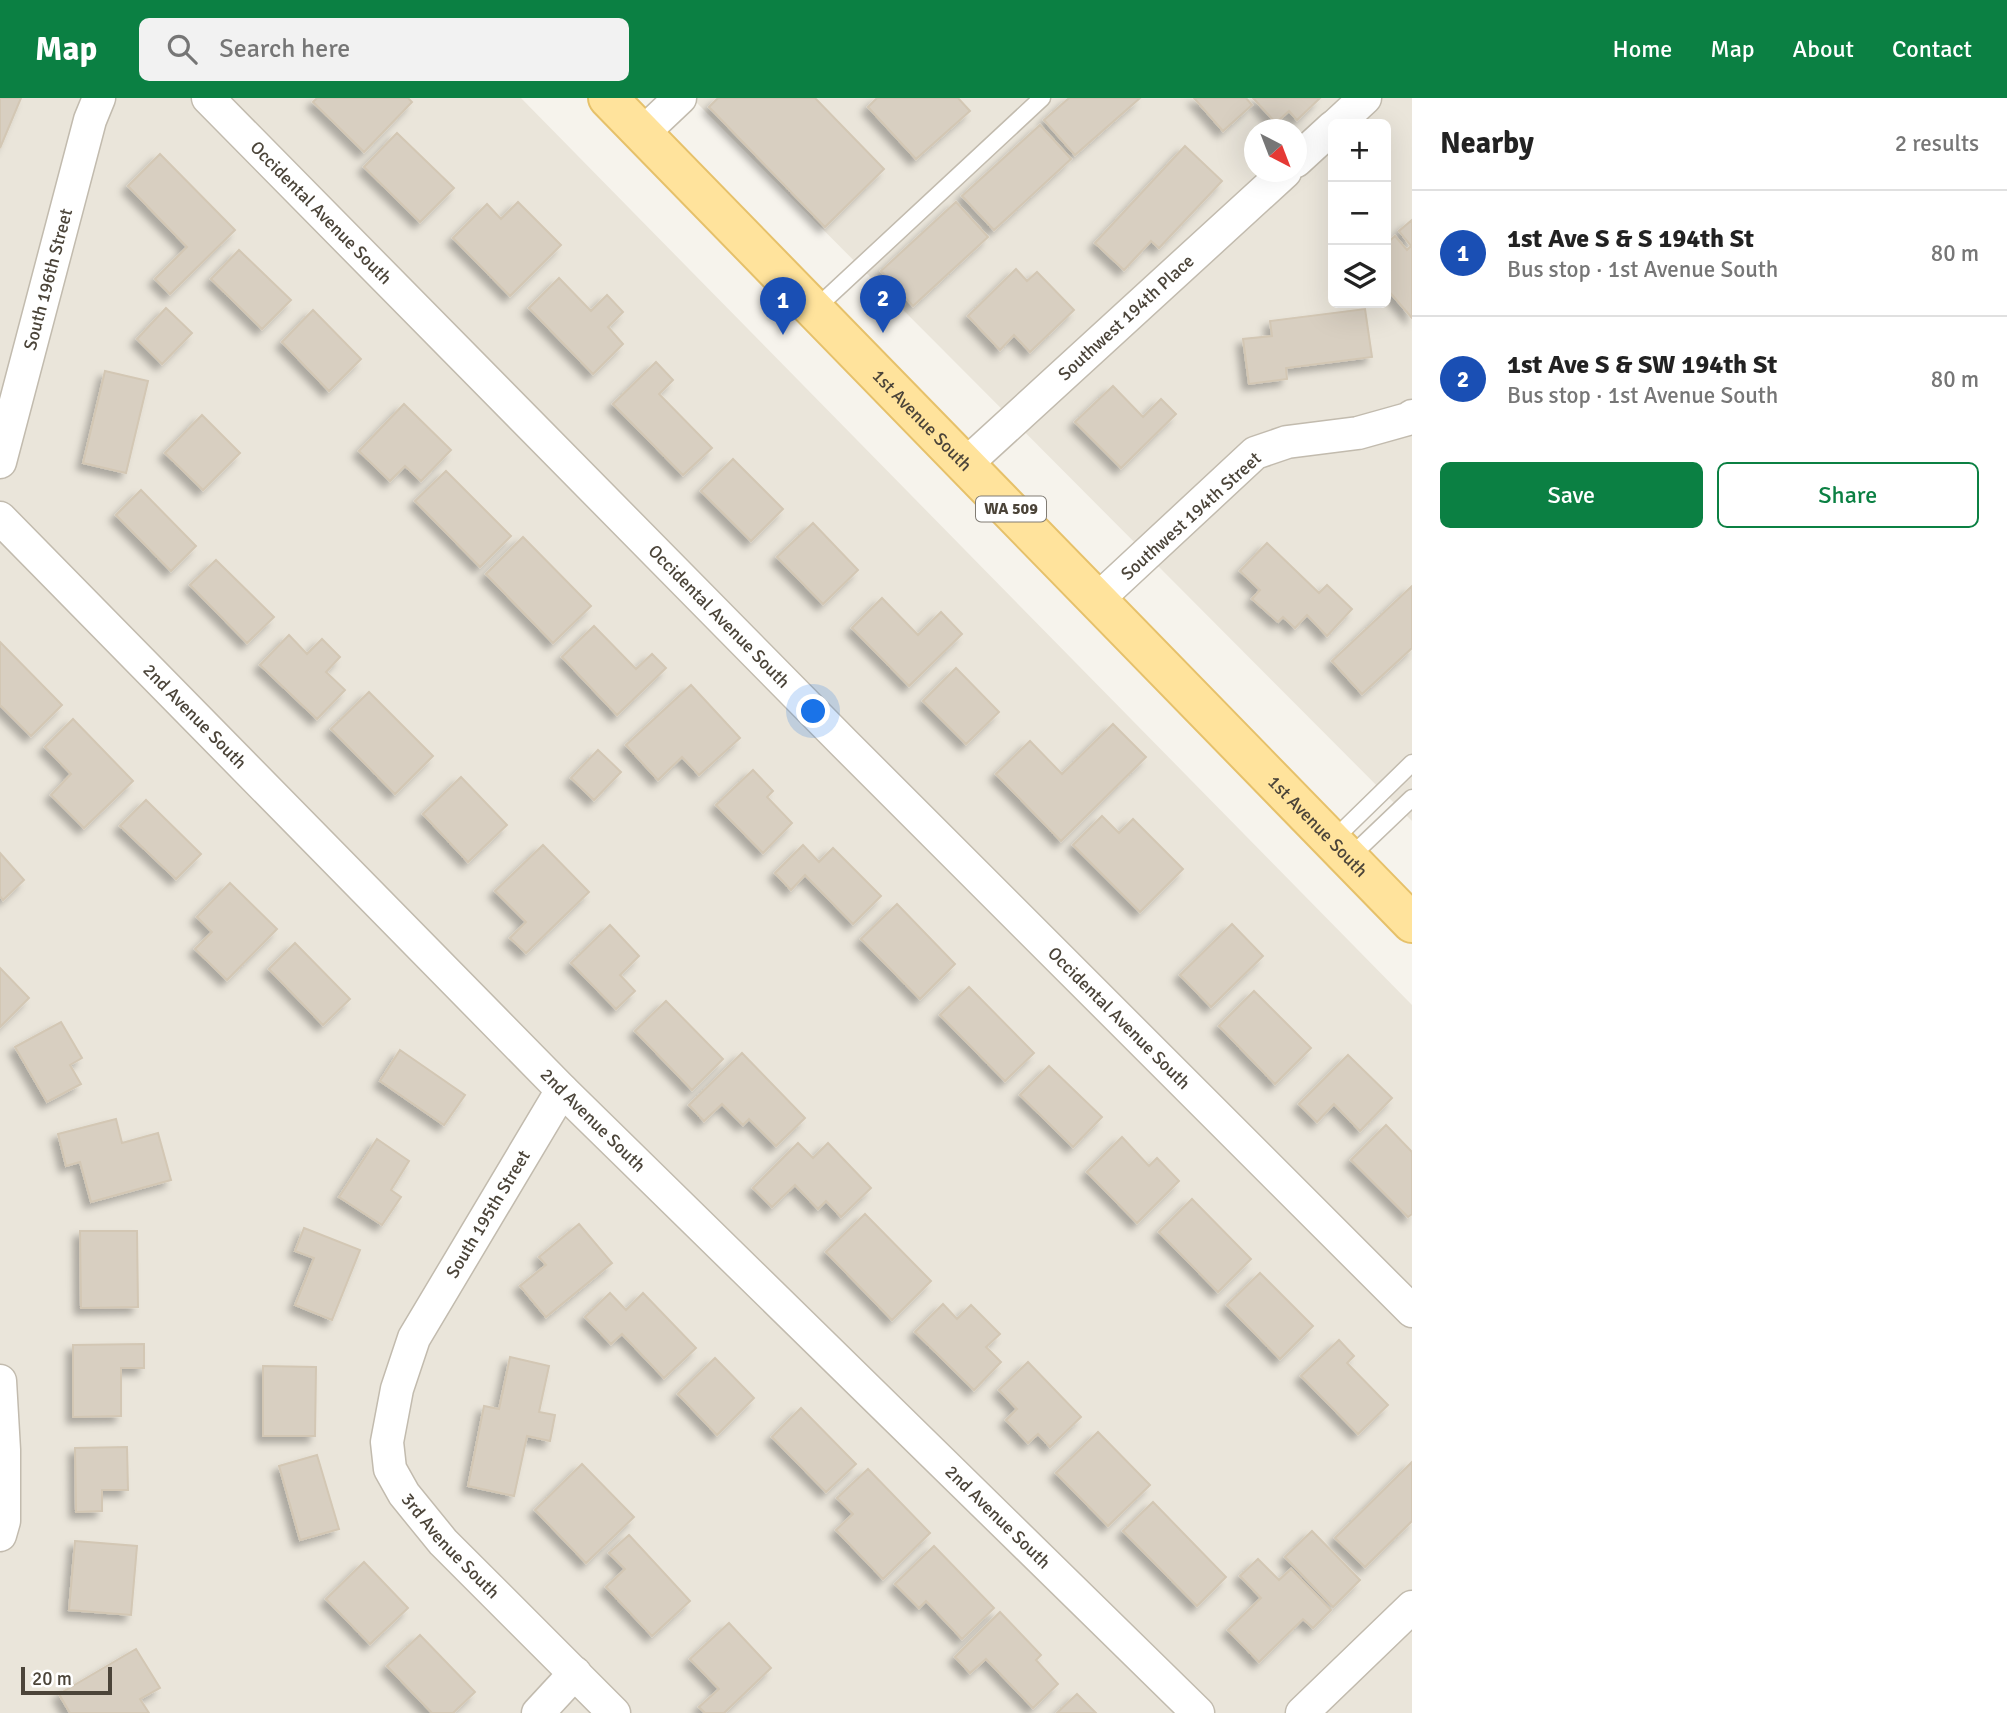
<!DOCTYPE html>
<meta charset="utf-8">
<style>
body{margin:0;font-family:Signika,sans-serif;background:#f2f2f2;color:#222}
.controls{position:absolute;right:21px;top:21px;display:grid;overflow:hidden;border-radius:10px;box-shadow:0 7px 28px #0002}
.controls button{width:63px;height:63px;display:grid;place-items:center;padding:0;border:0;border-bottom:2px solid #e0e0e0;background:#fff;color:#222;font:35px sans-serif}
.compass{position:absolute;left:1244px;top:21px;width:63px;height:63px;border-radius:50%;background:#fff;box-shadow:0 7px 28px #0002;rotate:138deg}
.scale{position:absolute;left:21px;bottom:18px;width:91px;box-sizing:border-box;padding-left:7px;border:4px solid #4b4439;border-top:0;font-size:19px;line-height:24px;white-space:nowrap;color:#4b4439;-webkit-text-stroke:5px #fff;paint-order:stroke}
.you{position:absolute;left:814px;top:614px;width:24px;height:24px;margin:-18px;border:5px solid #fff;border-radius:50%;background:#1a73e8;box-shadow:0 0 0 10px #1a73e833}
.badge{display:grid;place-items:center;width:46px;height:46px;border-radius:50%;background:#0b8043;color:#fff;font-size:23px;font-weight:700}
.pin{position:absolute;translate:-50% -58px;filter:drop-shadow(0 2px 4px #0008)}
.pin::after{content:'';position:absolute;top:37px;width:24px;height:21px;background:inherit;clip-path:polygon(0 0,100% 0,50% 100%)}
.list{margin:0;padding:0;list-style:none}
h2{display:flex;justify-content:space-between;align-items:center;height:91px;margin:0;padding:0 28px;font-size:30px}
h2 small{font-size:23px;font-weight:400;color:#767676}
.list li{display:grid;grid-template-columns:46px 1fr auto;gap:21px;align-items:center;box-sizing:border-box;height:126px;padding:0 28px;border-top:2px solid #e0e0e0}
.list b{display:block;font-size:26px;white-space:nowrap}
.list p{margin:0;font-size:23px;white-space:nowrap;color:#767676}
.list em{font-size:23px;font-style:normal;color:#767676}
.actions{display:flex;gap:14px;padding:21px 28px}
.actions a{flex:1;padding:16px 0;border:2px solid #0b8043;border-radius:10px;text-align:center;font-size:24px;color:#0b8043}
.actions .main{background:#0b8043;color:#fff}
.icon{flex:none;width:38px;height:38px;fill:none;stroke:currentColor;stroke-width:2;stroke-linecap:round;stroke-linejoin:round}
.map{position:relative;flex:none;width:1412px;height:1615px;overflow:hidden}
header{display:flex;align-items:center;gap:42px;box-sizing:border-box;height:98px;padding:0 35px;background:#0b8043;color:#fff}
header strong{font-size:33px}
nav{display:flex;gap:38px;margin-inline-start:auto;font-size:24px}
.search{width:490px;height:63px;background:#f2f2f2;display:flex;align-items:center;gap:18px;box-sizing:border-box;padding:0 24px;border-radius:10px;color:#767676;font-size:26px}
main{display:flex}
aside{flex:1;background:#fff}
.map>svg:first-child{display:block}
</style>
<header>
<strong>Map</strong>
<div class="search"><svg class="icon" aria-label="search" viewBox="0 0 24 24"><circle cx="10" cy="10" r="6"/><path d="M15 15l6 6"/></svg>Search here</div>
<nav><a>Home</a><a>Map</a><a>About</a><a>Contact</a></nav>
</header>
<main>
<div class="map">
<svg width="1412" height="1615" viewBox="0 0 1412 1615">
<defs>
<filter id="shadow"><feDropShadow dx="-6" dy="6" stdDeviation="3.5" flood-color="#0004"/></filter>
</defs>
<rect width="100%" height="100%" fill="#f6f3ec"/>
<path fill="#eae5da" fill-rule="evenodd" d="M0 0H521L1412 907V1615H0Z
M692 0H1412V723L1408 719ZM1333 26H1386V205H1333ZM1254 32H1296V74H1254Z"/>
<path fill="#d8cfc1" stroke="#d3c7b4" stroke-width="2" filter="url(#shadow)" d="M0 0H21L0 50Z
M317 0H408L412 4 364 54 313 4Z
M718 0H815L884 71 825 129 709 9Z
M877 0H958L970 13 916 61 868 9Z
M1069 0H1140L1075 57 1044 22Z
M1194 0H1246L1252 7 1223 33Z
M1253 0H1320L1297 22 1289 13 1276 25Z
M1040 27 1071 61 994 132 962 98Z
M397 35 454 90 420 124 364 69Z
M1185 48 1222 83 1159 150 1151 143 1124 172 1095 145Z
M160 56 235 132 170 196 155 181 187 149 128 88Z
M518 104 561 147 510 198 453 140 487 106 501 121Z
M956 104 988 139 913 208 881 173Z
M1412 122V220L1386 190V175L1390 172 1386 167V146L1395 138 1407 152 1411 148 1399 133Z
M239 152 291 202 262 231 211 181Z
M1016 171 1027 183 1037 174 1074 212 1030 254 1014 237 1000 252 968 218Z
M559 180 591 213 607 197 623 214 608 229 623 246 593 276 529 210Z
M166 210 192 235 162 266 137 241Z
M1365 211 1372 259 1286 270 1287 281 1249 286 1243 241 1272 238 1270 223Z
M313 212 361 261 329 293 282 244Z
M656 264 673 282 659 296 712 350 683 377 613 306Z
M105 273 148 283 126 375 83 365Z
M1113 288 1143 319 1161 301 1176 316 1121 370 1075 324Z
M404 306 451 352 421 383 405 368 390 383 359 353Z
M202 317 240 355 203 392 165 355Z
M733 361 783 411 751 443 701 393Z
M446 373 511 438 480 469 415 403Z
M141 392 196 448 171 473 116 417Z
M813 425 858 472 823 506 777 459Z
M523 439 591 508 553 545 486 476Z
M1267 445 1319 495 1327 487 1352 511 1327 538 1307 517 1295 530 1283 519 1278 524 1252 501 1260 492 1240 473Z
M216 462 274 519 247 545 190 487Z
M1412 488V550L1362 596 1332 563Z
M882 500 918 537 941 514 962 536 909 588 852 530Z
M594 528 636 571 652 556 666 570 617 617 562 559Z
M289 537 307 556 322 541 340 559 326 574 345 592 317 621 260 567Z
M0 544 62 607 31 638 0 607Z
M956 570 999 614 966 646 923 603Z
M691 587 740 640 699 677 682 659 658 682 626 647Z
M369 594 433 658 395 696 331 631Z
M73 621 133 683 84 730 51 697 71 676 45 649Z
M1113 626 1146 659 1061 743 996 676 1030 643 1062 676Z
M598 652 621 674 594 702 571 680Z
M753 672 773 693 767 699 792 725 763 755 716 707Z
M461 679 507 727 468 764 423 716Z
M146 702 201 756 176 781 120 728Z
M1102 718 1119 735 1133 721 1183 771 1140 814 1073 747Z
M543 747 589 794 526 855 510 840 526 824 495 793Z
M803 747 819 764 833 750 881 798 853 826 805 777 791 792 775 775Z
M0 755 24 782 3 802 0 798Z
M230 785 277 831 227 882 195 851 212 834 197 819Z
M897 806 955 866 920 901 861 841Z
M1232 826 1263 858 1211 909 1180 877Z
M610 827 639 858 620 877 635 893 616 911 571 865Z
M295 845 350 901 323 927 269 871Z
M0 870 29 900 0 929Z
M969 889 1034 955 1005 983 940 917Z
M1254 893 1311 950 1275 986 1219 928Z
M666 903 723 961 692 992 635 933Z
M61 924 82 960 70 967 81 986 47 1004 15 949Z
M400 952 465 997 444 1027 380 983Z
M742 955 805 1020 776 1048 749 1021 743 1027 722 1006 704 1023 689 1007Z
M1348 957 1392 1000 1360 1033 1334 1006 1317 1024 1299 1006Z
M1049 968 1102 1019 1073 1049 1020 997Z
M116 1021 122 1045 158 1035 171 1082 91 1104 80 1064 66 1068 58 1036Z
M1386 1027 1412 1054V1116L1408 1119 1351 1062Z
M1122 1039 1149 1068 1157 1060 1179 1083 1137 1125 1087 1074Z
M377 1041 409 1063 391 1092 401 1099 382 1127 339 1099Z
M798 1045 813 1060 828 1045 871 1090 841 1119 826 1103 818 1111 795 1087 772 1109 753 1090Z
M1192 1101 1251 1161 1218 1194 1159 1134Z
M865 1116 931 1183 892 1222 826 1154Z
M579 1126 612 1165 546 1219 520 1188 546 1167 539 1159Z
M304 1130 360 1152 332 1222 295 1207 314 1160 295 1153Z
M80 1133H137L138 1209 81 1210Z
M1260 1175 1313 1228 1280 1261 1227 1207Z
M610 1195 626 1212 643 1195 696 1250 664 1280 622 1236 611 1246 585 1219Z
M943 1206 957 1221 971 1207 1000 1236 986 1249 1001 1264 974 1292 915 1234Z
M1339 1242 1354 1258 1347 1265 1388 1307 1358 1336 1301 1278Z
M144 1246V1270H121V1318L73 1319V1247Z
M510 1259 549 1268 539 1314 555 1317 550 1343 527 1338 514 1398 468 1388 484 1308 499 1311Z
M715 1260 754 1300 717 1337 678 1296Z
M1028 1264 1081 1319 1050 1349 1038 1336 1028 1345 1006 1322 1017 1311 999 1292Z
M263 1268 316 1269 315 1338H263Z
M801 1310 856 1366 826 1394 772 1339Z
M1098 1334 1150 1387 1108 1428 1056 1375Z
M127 1349 128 1392H102V1413L76 1414 75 1350Z
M317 1357 339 1431 300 1442 279 1368Z
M1412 1364V1423L1365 1469 1335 1440Z
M582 1366 634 1419 586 1465 535 1412Z
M868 1371 930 1435 883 1481 836 1432 853 1416 837 1400Z
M1153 1404 1226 1479 1197 1508 1123 1433Z
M1312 1433 1360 1482 1333 1509 1285 1459Z
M629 1437 690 1503 652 1538 606 1489 625 1471 609 1455Z
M75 1443 137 1448 131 1517 69 1512Z
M934 1448 994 1510 962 1541 926 1503 919 1510 895 1486Z
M1258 1461 1279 1482 1291 1471 1331 1512 1313 1530 1303 1521 1259 1564 1228 1532 1261 1500 1240 1478Z
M364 1464 408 1510 370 1546 326 1501Z
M1000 1514 1041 1557 1036 1562 1058 1586 1033 1610 986 1561 970 1575 955 1559Z
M729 1525 771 1570 724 1615H705L699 1609 719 1591 690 1561Z
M420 1537 475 1594 453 1615H432L387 1568Z
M136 1551 160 1590 140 1601 149 1615H70L59 1596Z
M1077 1596 1096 1615H1057Z"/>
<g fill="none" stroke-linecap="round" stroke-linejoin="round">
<defs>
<path id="lane" d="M815 211 1042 0
M1332 743 1412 665
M1349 760 1412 700"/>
<g id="street">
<path id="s1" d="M208 0 844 645 1412 1213"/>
<path d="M1337 26 1365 0"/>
<path d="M643 35 680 0"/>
<path d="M1296 63 1333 29"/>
<path id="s2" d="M0 364 90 22 99 0"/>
<path id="s3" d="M966 366 1285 74"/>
<path id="s4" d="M0 420 562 992 1198 1615"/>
<path d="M1098 501 1255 355 1287 344 1358 335 1408 321 1412 318"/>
<path id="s5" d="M562 992 414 1240 397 1291 387 1344 390 1371 404 1396 443 1444 614 1615"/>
<path d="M0 1283 4 1352V1423L0 1437"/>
<path d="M538 1615 575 1575"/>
<path d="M1302 1615 1412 1509"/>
</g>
<g id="primary">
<path id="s6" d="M608 0 1412 825"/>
</g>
</defs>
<use href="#lane" stroke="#c2bbae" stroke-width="19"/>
<use href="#street" stroke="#c2bbae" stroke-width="35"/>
<use href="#primary" stroke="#e6c16a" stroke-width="42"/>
<use href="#lane" stroke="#fff" stroke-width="16"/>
<use href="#street" stroke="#fff" stroke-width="32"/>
<use href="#primary" stroke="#ffe39c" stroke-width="38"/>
</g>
<g text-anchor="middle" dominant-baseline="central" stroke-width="5" stroke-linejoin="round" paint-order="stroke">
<rect fill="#fff" stroke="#817c74" stroke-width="2" x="976" y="398.5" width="70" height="25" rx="5"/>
<g font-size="16" font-weight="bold" fill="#4b4439">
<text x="1011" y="411">WA 509</text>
</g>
<g font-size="18" fill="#4b4439" stroke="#fff">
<text stroke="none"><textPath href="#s1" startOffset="161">Occidental Avenue South</textPath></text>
<text stroke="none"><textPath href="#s2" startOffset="189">South 196th Street</textPath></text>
<text stroke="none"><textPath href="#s3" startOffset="217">Southwest 194th Place</textPath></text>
<text stroke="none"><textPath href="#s6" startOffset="450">1st Avenue South</textPath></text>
<text transform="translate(1191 418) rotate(-42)">Southwest 194th Street</text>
<text stroke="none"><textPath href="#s1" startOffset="728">Occidental Avenue South</textPath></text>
<text stroke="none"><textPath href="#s4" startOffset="278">2nd Avenue South</textPath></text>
<text stroke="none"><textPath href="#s6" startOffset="1017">1st Avenue South</textPath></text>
<text stroke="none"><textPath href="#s1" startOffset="1295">Occidental Avenue South</textPath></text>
<text stroke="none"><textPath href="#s4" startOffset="845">2nd Avenue South</textPath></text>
<text transform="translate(488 1116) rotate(-59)">South 195th Street</text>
<text stroke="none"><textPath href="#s4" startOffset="1412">2nd Avenue South</textPath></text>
<text stroke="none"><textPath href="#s5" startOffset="522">3rd Avenue South</textPath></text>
</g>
</g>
</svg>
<div class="controls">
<button>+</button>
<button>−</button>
<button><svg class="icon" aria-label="layers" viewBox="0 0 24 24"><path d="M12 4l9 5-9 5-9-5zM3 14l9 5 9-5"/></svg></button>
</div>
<svg class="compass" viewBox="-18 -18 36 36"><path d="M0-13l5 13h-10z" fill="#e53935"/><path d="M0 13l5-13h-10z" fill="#767676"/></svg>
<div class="scale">20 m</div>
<div class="you"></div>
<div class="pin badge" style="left:783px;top:237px;background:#1a4fb4">1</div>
<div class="pin badge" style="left:883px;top:235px;background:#1a4fb4">2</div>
</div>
<aside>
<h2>Nearby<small>2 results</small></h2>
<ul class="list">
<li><span class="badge" style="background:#1a4fb4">1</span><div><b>1st Ave S &amp; S 194th St</b><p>Bus stop · 1st Avenue South</p></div><em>80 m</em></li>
<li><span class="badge" style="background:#1a4fb4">2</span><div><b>1st Ave S &amp; SW 194th St</b><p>Bus stop · 1st Avenue South</p></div><em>80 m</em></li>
</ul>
<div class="actions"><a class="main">Save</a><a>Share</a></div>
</aside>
</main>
